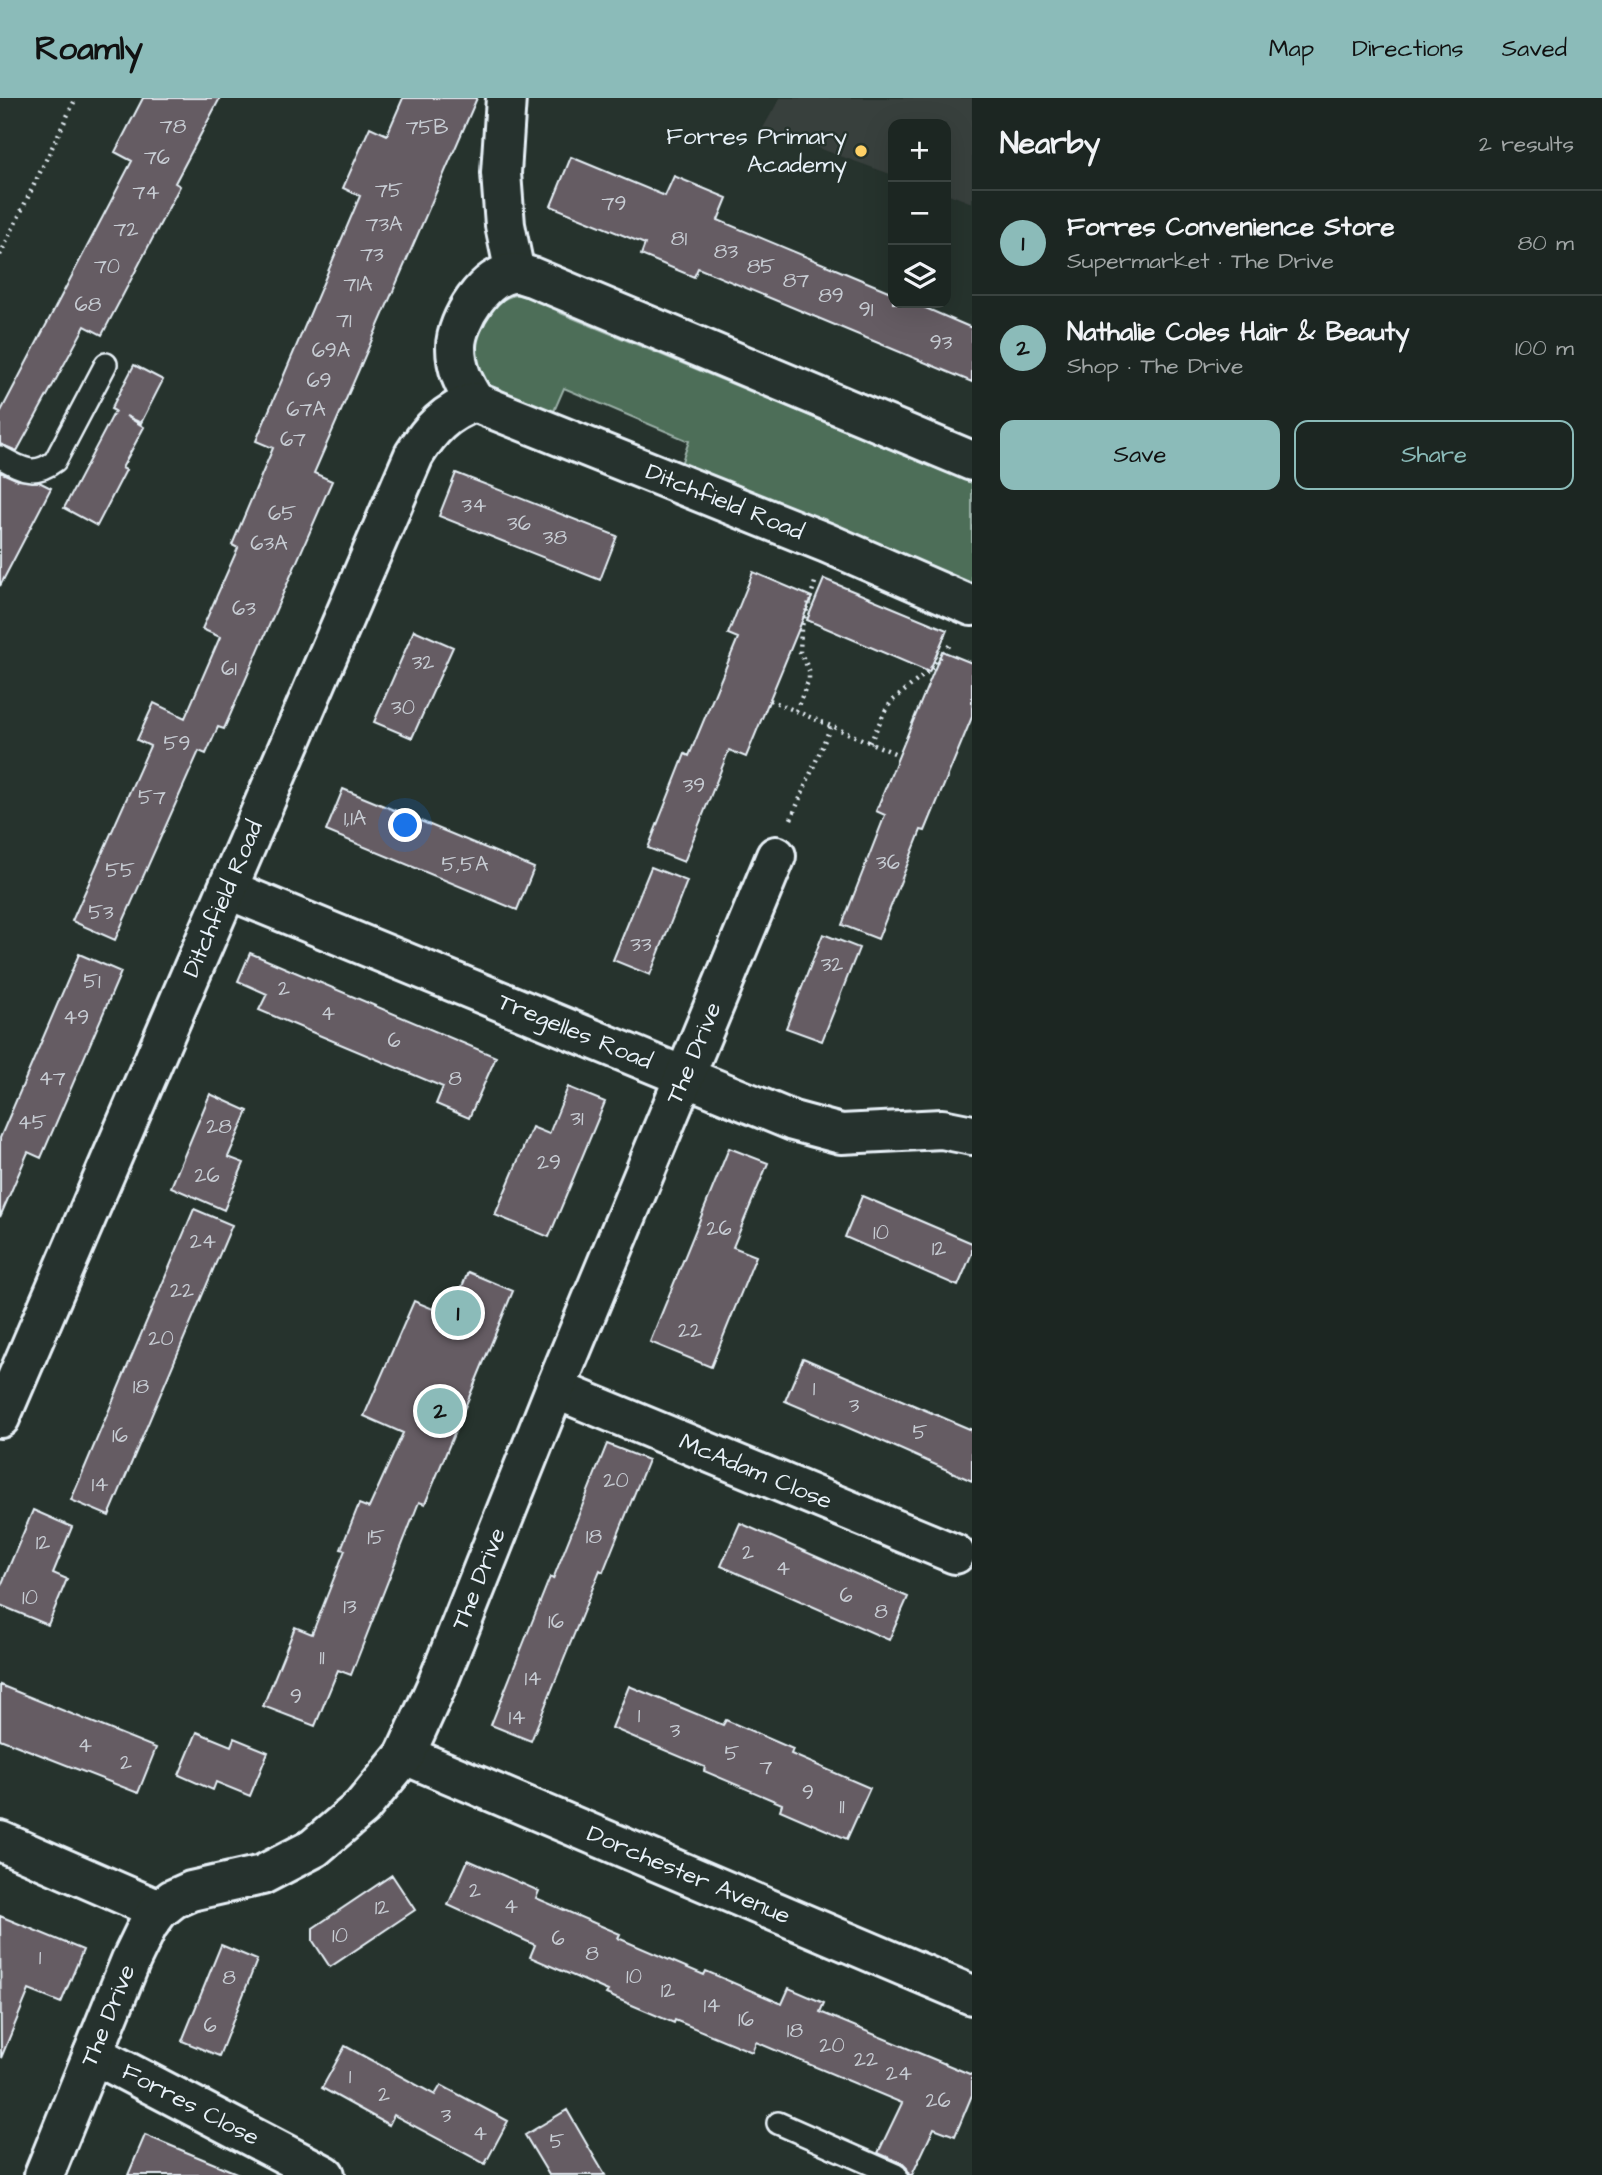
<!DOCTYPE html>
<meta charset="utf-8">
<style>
body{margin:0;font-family:"Architects Daughter",sans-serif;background:#29322f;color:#f1f3f6}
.controls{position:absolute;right:21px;top:21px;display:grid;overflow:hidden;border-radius:14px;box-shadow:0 7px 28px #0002}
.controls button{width:63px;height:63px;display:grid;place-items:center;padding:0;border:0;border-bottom:2px solid #3a4340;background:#1c2622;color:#f1f3f6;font:35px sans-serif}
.you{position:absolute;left:406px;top:728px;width:24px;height:24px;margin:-18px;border:5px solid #fff;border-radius:50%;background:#1a73e8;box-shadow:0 0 0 10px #1a73e833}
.badge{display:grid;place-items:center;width:46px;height:46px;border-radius:50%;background:#8bbbb9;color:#111;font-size:23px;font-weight:700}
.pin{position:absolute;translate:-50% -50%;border:4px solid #fff;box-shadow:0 2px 7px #0006}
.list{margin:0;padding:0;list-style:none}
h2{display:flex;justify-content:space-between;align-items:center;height:91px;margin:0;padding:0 28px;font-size:30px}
h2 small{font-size:23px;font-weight:400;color:#a0a5a5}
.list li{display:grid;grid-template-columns:46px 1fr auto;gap:21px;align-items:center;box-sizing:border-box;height:105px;padding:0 28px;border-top:2px solid #3a4340}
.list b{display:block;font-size:26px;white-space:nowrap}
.list p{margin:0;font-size:23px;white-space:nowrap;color:#a0a5a5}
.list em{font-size:23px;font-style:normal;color:#a0a5a5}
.actions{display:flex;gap:14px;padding:21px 28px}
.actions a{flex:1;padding:16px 0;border:2px solid #8bbbb9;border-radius:14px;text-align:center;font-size:24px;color:#8bbbb9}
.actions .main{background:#8bbbb9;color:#111}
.icon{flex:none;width:38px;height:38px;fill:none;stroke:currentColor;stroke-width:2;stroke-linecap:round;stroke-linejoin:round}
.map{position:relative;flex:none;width:972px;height:2077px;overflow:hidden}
header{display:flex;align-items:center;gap:42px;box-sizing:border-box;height:98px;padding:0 35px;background:#8bbbb9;color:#111}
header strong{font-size:33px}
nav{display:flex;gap:38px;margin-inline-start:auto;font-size:24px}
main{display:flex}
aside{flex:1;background:#1c2622}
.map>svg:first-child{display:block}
</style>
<header>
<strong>Roamly</strong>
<nav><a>Map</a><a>Directions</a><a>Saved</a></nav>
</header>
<main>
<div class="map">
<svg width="972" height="2077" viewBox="0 0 972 2077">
<rect width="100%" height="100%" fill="#26332d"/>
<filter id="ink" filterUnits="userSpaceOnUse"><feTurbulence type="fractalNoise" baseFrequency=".0143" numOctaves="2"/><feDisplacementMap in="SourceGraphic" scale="14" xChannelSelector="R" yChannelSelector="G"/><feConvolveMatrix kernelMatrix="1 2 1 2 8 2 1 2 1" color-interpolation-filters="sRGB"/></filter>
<g filter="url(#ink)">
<path fill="#393f3d" d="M780 0H972V105L946 95V26H893V77L763 30Z"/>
<path fill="#4e6e58" stroke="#9bb0a8" stroke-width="2" d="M531 194 556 205 558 214 972 385V497L679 372 689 343 564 290 551 320C532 312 507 305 492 291 470 269 472 226 495 207 506 198 518 196 531 194Z"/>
<path fill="#655c63" stroke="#e8f1f8" stroke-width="2" d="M143 0H220L175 85 180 88 102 237 85 228 17 353 0 346V315L132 63 115 54Z
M403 0H477L314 375 332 383 224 631 218 629 206 656 199 653 115 842 72 823 150 648 137 642 154 605 185 620 220 539 202 531 238 450 232 447 273 350 256 343 360 98 343 90 370 29 387 37Z
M571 59 665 98 674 78 727 100 718 122 893 195V205H914L972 230V284L698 170 694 179 641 157 645 146 551 108Z
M134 267 163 282 141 325 126 318 144 329 122 370 126 372 97 428 64 410 115 313 111 311Z
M0 374 18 382 39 384 51 390 0 488Z
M456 375 617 438 600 482 439 418Z
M753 474 812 499 746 659 729 652 684 764 648 750 685 656 689 658 738 540 728 536Z
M824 481 947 532 929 574 807 522Z
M414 532 453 549 412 640 374 624Z
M942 553 972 565V619L925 733 921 732 878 841 842 827 885 717 876 713Z
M343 691 534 770 517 812 326 733Z
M651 769 687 783 650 877 613 862Z
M823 836 859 850 822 943 786 930Z
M250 855 496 959 469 1020 436 1006 443 989 259 912 267 896 238 883Z
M79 856 121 874 41 1060 28 1054 0 1119V1040Z
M568 989 605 1004 549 1139 495 1117 532 1029 549 1036Z
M210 996 248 1013 228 1059 244 1065 224 1112 171 1089Z
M729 1050 768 1065 733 1149 756 1158 711 1269 650 1244Z
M862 1098 972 1145V1155L958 1188 845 1139Z
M194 1111 232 1127 109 1418 71 1402Z
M468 1174 513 1193 425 1406 419 1404 351 1577 338 1572 315 1628 263 1608 295 1529 312 1536 345 1452 341 1451 359 1406 369 1410 403 1335 364 1318 414 1203 450 1218Z
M803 1260 972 1332V1383L866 1336 865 1337 785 1303Z
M607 1346 648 1362 603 1474 600 1472 531 1643 491 1627 550 1479 553 1481Z
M33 1412 72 1429 53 1475 67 1481 48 1527 0 1507V1490Z
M740 1425 908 1499 889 1542 721 1468Z
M0 1587 156 1650 138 1695 0 1641Z
M629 1588 723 1627 726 1622 793 1651 791 1656 870 1690 847 1741 780 1712 782 1706 704 1673 705 1669 612 1630Z
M197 1634 231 1648 234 1640 268 1654 250 1698 216 1684 213 1692 179 1677Z
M468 1762 539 1793 536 1800 620 1836 618 1840 704 1877 706 1873 782 1906 789 1890 824 1905 820 1914 972 1977V1997L955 2038 934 2030 912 2077H909L907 2070 902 2065 878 2055 902 2005 756 1944 752 1954 675 1922 674 1925 606 1896 608 1893 530 1859 535 1847 448 1807Z
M392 1777 415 1812 330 1869 313 1843V1830Z
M0 1818 83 1852 61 1905 29 1892 1 1960Z
M221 1847 257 1862 219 1958 182 1943Z
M345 1948 435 1997 441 1987 508 2023 485 2066 394 2017 389 2027 322 1990Z
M567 2012 589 2050 605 2077H549L525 2037Z
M145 2037 239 2076V2077H128Z"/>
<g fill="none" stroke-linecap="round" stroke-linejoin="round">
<defs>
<path id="lane" d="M0 359C22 371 34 379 55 363L106 266
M778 2025 896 2077"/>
<g id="street">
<path d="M506 0 501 75 505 127 515 175"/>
<path d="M475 304C464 287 456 271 456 249 456 223 486 174 516 175 521 175 527 178 532 179L972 363"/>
<path id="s1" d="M229 792 793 1023 841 1036 942 1031 972 1037"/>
<path id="s2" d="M555 1291 955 1456"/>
<path id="s3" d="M0 1320 414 357C430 331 446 314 475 304L827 445 972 508"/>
<path id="s4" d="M405 1657 972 1897"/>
<path d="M0 1743 159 1812"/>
<path id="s5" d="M93 1956 325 2077"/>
<path id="s6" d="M44 2077 131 1862 148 1827 159 1812 173 1801 191 1793 262 1777 314 1750 362 1709 405 1657 436 1589 555 1291 776 758"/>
</g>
</defs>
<use href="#lane" stroke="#e8f1f8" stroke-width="26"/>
<use href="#street" stroke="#e8f1f8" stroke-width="44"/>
<path stroke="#e8f1f8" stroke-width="4.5" stroke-dasharray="2 5" stroke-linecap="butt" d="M0 157 76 0
M770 602 899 657
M796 613 809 581V572L800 554 801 531 816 481
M870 645 885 613 892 603 930 572 952 544
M791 721 831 628"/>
<use href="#lane" stroke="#26332d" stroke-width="21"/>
<use href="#street" stroke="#26332d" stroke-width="38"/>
</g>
</g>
<circle fill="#ffd166" stroke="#26332d" stroke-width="2.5" cx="861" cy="53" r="7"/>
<g text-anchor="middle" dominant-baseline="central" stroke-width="5" stroke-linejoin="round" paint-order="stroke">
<g font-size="21" fill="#c7ccd3">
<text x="173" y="28">78</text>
<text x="427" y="29">75B</text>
<text x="157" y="59">76</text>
<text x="389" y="92">75</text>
<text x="146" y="94">74</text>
<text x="614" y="105">79</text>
<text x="384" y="126">73A</text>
<text x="126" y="131">72</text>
<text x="679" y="140">81</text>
<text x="726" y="153">83</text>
<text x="372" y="156">73</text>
<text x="107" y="168">70</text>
<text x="761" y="168">85</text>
<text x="796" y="182">87</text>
<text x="358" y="186">71A</text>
<text x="831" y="197">89</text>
<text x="88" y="206">68</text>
<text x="866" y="211">91</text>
<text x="344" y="222">71</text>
<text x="941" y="244">93</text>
<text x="331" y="252">69A</text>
<text x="319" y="282">69</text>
<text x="306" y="311">67A</text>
<text x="293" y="341">67</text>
<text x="474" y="407">34</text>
<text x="282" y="415">65</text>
<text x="519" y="425">36</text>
<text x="555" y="439">38</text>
<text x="269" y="445">63A</text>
<text x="244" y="510">63</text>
<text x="423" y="564">32</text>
<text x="229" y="570">61</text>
<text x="403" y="609">30</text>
<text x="177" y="645">59</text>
<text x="694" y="687">39</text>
<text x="152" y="699">57</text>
<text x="355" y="720">1,1A</text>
<text x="888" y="764">36</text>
<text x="465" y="766">5,5A</text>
<text x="120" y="772">55</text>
<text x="101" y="814">53</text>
<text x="641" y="846">33</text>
<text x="832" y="866">32</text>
<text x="92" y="883">51</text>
<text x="284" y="890">2</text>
<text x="328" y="915">4</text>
<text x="76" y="919">49</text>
<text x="394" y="942">6</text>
<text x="52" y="980">47</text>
<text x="455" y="980">8</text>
<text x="577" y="1020">31</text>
<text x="32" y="1024">45</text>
<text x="219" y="1028">28</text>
<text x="549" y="1064">29</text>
<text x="207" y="1077">26</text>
<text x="719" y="1130">26</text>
<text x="881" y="1134">10</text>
<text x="203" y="1143">24</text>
<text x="939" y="1150">12</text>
<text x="182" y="1192">22</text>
<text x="690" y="1232">22</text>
<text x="161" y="1240">20</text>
<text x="141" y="1288">18</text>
<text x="814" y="1290">1</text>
<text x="854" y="1307">3</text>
<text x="920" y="1334">5</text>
<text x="120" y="1337">16</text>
<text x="616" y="1382">20</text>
<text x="100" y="1386">14</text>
<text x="594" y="1438">18</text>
<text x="376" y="1439">15</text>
<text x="43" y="1444">12</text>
<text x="748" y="1454">2</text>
<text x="783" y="1470">4</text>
<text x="846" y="1497">6</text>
<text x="30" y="1499">10</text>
<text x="350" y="1508">13</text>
<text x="881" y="1513">8</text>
<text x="556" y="1523">16</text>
<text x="322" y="1559">11</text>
<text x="533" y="1580">14</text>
<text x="296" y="1598">9</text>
<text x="639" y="1617">1</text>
<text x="517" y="1619">14</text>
<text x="675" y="1632">3</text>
<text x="85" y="1647">4</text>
<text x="732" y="1655">5</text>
<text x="126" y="1664">2</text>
<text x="766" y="1669">7</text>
<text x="808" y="1694">9</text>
<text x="842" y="1708">11</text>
<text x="475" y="1792">2</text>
<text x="511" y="1808">4</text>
<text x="382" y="1809">12</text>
<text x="340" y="1837">10</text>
<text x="558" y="1840">6</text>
<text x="592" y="1855">8</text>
<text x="40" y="1859">1</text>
<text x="634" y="1878">10</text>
<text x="229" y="1879">8</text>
<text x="668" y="1892">12</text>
<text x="712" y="1907">14</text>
<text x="746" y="1921">16</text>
<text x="210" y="1927">6</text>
<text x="795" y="1932">18</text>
<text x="832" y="1947">20</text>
<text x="866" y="1961">22</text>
<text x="899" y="1975">24</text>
<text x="350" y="1978">1</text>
<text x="384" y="1996">2</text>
<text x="938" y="2002">26</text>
<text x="446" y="2017">3</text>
<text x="480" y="2035">4</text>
<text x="557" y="2043">5</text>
</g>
<g font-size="24" fill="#e8f1f8" stroke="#26332d" text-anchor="end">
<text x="847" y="39">Forres Primary<tspan x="847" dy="28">Academy</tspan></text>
</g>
<g font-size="24" fill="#e8f1f8" stroke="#26332d">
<text stroke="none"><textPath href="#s3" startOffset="1400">Ditchfield Road</textPath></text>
<text stroke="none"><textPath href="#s3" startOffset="565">Ditchfield Road</textPath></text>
<text stroke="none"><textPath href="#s1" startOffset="374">Tregelles Road</textPath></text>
<text stroke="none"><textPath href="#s6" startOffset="1348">The Drive</textPath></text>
<text stroke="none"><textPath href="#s2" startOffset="217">McAdam Close</textPath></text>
<text stroke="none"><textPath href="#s6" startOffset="780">The Drive</textPath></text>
<text stroke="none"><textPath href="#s4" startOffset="308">Dorchester Avenue</textPath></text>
<text stroke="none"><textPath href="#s6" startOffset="172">The Drive</textPath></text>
<text stroke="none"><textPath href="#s5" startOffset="110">Forres Close</textPath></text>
</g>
</g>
</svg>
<div class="controls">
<button>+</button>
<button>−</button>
<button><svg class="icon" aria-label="layers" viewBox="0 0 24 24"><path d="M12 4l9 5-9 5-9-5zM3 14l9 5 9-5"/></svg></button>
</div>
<div class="you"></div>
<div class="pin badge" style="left:458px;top:1215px">1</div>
<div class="pin badge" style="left:440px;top:1313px">2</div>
</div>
<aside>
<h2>Nearby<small>2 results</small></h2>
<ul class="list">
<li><span class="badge">1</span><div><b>Forres Convenience Store</b><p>Supermarket · The Drive</p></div><em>80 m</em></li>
<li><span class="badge">2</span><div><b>Nathalie Coles Hair &amp; Beauty</b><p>Shop · The Drive</p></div><em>100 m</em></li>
</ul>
<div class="actions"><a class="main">Save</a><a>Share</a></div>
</aside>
</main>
